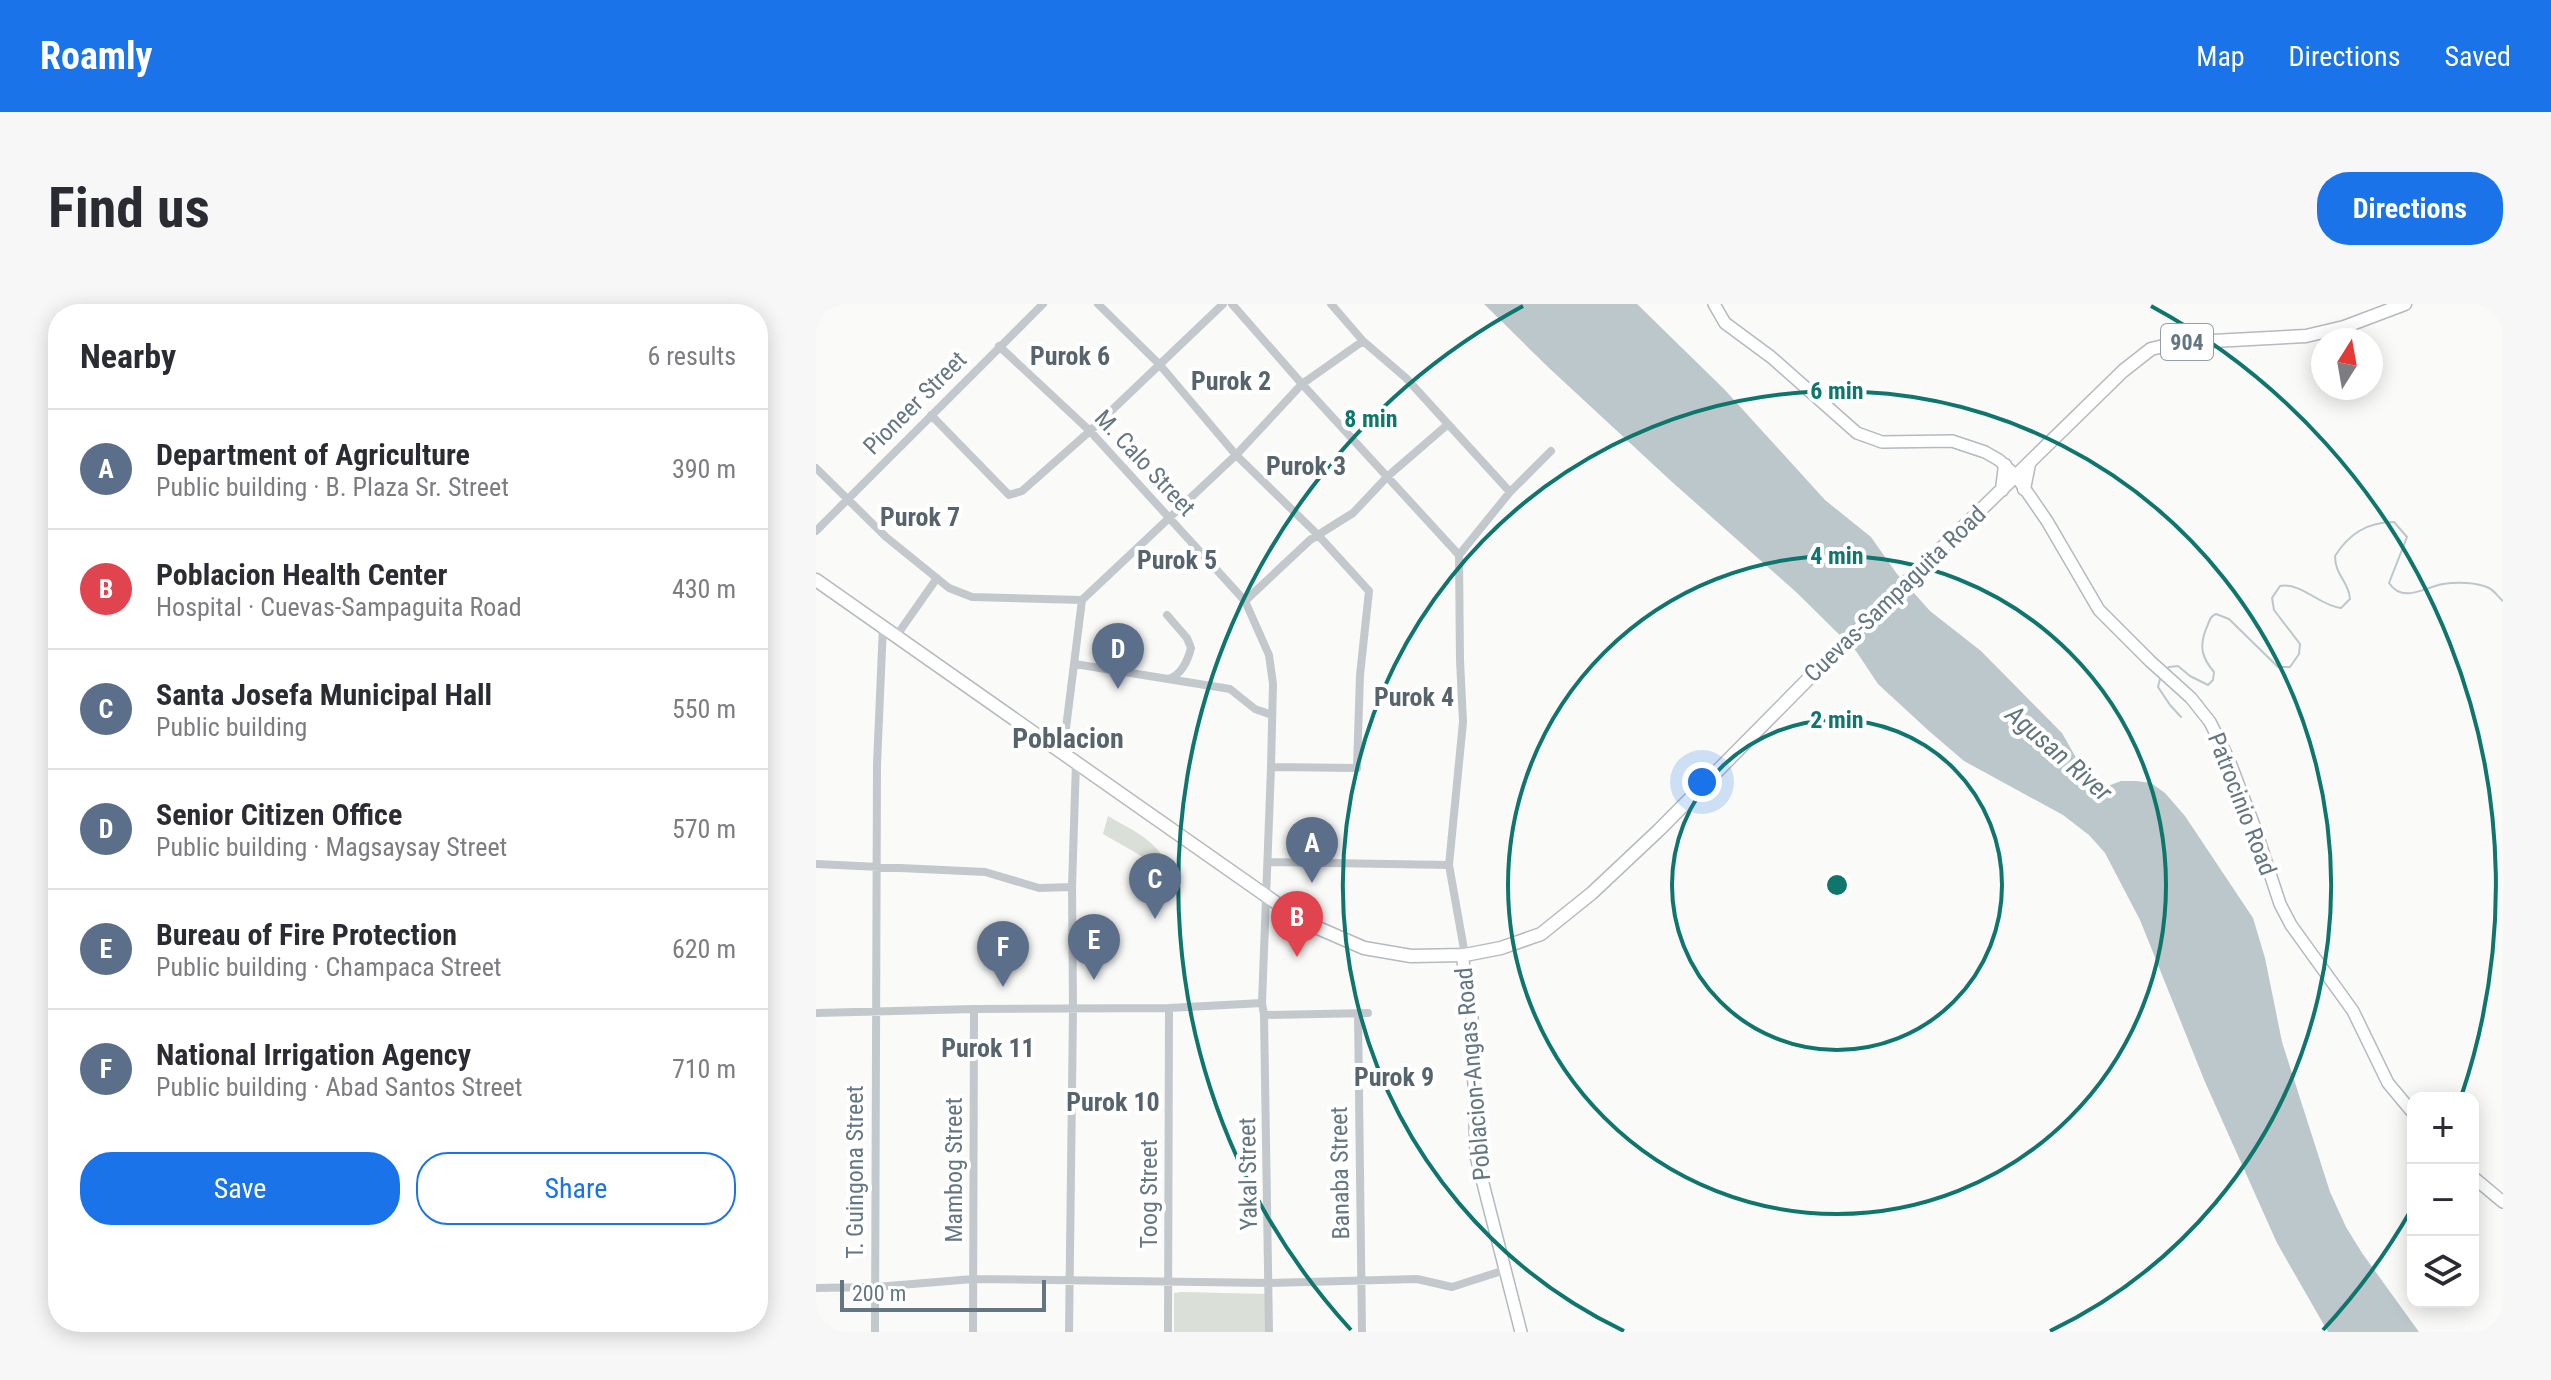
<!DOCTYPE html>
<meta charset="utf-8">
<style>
body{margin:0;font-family:"Roboto Condensed",sans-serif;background:#f7f7f7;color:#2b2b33}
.controls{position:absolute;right:24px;bottom:24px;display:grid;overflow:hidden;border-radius:16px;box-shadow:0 4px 20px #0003}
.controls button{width:72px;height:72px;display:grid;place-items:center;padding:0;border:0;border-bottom:2px solid #e1e1e2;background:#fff;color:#2b2b33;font:40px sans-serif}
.compass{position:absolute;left:1495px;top:24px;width:72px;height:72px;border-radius:50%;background:#fff;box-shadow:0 4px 20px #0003;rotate:11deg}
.scale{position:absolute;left:24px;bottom:20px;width:206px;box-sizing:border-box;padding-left:8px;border:4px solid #657683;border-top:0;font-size:22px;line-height:28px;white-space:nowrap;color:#657683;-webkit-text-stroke:6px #fff;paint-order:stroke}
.you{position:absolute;left:886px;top:478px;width:28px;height:28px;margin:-20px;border:6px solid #fff;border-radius:50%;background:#1a73e8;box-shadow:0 0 0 12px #1a73e833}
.badge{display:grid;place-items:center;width:52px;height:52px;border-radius:50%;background:#1a73e8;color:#fff;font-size:26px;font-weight:700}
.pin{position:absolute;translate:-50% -66px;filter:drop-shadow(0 2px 4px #0008)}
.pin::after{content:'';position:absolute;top:42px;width:28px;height:24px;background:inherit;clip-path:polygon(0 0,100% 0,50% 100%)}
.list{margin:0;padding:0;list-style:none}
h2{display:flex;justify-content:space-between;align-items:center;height:104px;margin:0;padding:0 32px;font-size:34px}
h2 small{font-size:26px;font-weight:400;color:#7c7c81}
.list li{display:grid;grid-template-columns:52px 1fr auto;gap:24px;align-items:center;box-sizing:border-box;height:120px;padding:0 32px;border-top:2px solid #e1e1e2}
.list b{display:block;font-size:30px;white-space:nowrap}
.list p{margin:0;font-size:26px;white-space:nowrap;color:#7c7c81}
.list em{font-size:26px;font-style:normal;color:#7c7c81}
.actions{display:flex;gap:16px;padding:24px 32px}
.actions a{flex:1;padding:18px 0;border:2px solid #1a73e8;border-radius:32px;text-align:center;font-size:28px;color:#1a73e8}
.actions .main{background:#1a73e8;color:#fff}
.icon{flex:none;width:44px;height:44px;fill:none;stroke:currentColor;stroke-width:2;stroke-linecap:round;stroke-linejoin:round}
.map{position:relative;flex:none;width:1687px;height:1028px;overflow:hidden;border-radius:32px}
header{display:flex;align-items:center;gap:48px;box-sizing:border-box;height:112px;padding:0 40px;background:#1a73e8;color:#fff}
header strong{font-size:38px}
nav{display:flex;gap:44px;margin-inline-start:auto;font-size:28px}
.intro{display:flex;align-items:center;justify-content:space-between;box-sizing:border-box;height:192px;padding:0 48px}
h1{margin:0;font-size:56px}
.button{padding:20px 36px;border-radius:32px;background:#1a73e8;color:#fff;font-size:28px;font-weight:700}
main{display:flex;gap:48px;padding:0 48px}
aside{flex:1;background:#fff;border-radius:32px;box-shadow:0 4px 20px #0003}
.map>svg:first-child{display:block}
</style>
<header>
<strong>Roamly</strong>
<nav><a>Map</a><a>Directions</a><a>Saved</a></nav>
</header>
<div class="intro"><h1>Find us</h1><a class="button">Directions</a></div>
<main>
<aside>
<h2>Nearby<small>6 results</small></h2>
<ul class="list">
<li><span class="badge" style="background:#5c6f8a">A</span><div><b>Department of Agriculture</b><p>Public building · B. Plaza Sr. Street</p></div><em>390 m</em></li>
<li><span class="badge" style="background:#e0444e">B</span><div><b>Poblacion Health Center</b><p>Hospital · Cuevas-Sampaguita Road</p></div><em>430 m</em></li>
<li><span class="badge" style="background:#5c6f8a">C</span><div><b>Santa Josefa Municipal Hall</b><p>Public building</p></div><em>550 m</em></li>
<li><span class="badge" style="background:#5c6f8a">D</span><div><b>Senior Citizen Office</b><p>Public building · Magsaysay Street</p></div><em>570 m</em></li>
<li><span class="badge" style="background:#5c6f8a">E</span><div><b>Bureau of Fire Protection</b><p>Public building · Champaca Street</p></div><em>620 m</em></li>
<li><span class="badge" style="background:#5c6f8a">F</span><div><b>National Irrigation Agency</b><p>Public building · Abad Santos Street</p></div><em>710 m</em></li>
</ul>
<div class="actions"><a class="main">Save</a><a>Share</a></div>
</aside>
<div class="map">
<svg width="1687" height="1028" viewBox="0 0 1687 1028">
<rect width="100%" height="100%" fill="#fafaf8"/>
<path fill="#dadfd7" d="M292 512C310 523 341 536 348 557H334L287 530Z
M365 988 452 990 451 1028H358V989Z"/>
<path fill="#bbc7cb" d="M668 0H821L908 85 1009 196 1055 233 1081 270 1114 307 1165 347 1246 429 1276 482 1284 485 1305 477H1320L1335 479 1349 489 1369 512 1437 614 1449 654 1466 738 1514 888 1530 923 1546 949 1603 1028H1512L1461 939 1389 778 1324 616 1289 549 1273 531 1247 511 1148 457 1113 427 1062 380 1040 347 979 287 855 177 732 63Z"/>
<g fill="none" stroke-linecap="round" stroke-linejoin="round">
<path stroke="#bbc7cb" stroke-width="2" d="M1350 366 1353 363 1362 362 1374 372 1392 381 1397 376 1398 368C1386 354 1383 343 1390 325 1394 317 1393 313 1400 310L1413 315 1462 363H1474L1483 350 1484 340 1458 306 1456 294 1464 282C1485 278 1504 302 1525 304L1534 295C1533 277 1519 272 1519 252 1533 230 1551 218 1578 218L1591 233 1573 279C1587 300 1609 283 1627 280 1640 278 1661 278 1673 284 1679 287 1682 293 1687 297
M1344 375 1342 383 1354 401 1365 413"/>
<defs>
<path id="secondary" d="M898 0 909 19 955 53 1041 129 1066 138 1136 137 1169 148 1183 156 1200 172 1231 217 1283 306 1334 357 1375 394 1394 418 1413 456 1439 524 1464 600 1475 621 1537 707 1572 779 1597 809
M646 651 656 713 660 852 705 1028
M1657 873 1687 898"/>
<path id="primary" d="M1208 185 1213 160
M1186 186 1189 161
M0 276 486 617 548 644 595 652 649 651 685 644 725 630 776 589 843 526 1014 353 1307 67 1335 45 1360 39 1490 32 1528 23 1589 0"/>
</defs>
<use href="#secondary" stroke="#b3babf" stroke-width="14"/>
<use href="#primary" stroke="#b5babe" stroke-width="15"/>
<path stroke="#c3c8cc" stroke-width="8" d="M282 0 344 61 420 151 502 231 553 287 544 371 541 464 455 463
M416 0 486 80 643 251
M515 0 547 37 590 74 694 188
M183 42 274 127 429 297 453 351 457 380 455 463 446 699
M115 111 193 191 206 187 274 127 407 0
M0 164 70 233 133 284 156 293 266 296
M0 227 227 0
M429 297 494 236 537 209 572 172 631 121
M351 311 371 334 375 344C372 356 365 372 352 375
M81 331 121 274
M259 360 414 385 439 405 456 411
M247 448 266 296 420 151 486 80 547 37
M452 558 633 561
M0 560 169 568 223 584 256 583
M649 651 633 561 647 418 644 356 643 251 694 188 735 147
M0 709 158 705 353 704 446 699 448 711 552 709
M542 710 546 1028
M448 711 453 1028
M0 984 60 983 157 975 454 979 601 975 636 983 689 966
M59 1028 61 460 67 322
M157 1028 158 705
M253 1028 257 705 256 583 260 458
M352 1028 353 704"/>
<use href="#secondary" stroke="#fff" stroke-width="11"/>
<use href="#primary" stroke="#fff" stroke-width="12"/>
</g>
<g fill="none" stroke="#0f766e" stroke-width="4">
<circle cx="1021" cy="581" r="165"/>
<circle cx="1021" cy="581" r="329"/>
<path d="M808 1027A494 494 0 1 1 1234 1027"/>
<path d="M1595 906A659 659 0 0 1 1507 1026M535 1026A659 659 0 0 1 707 2M1335 2A659 659 0 0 1 1646 790"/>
</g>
<g text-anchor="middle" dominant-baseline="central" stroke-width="8" stroke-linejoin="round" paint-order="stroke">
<rect fill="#fff" stroke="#939fa8" stroke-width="2" x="1345" y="20" width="52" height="36" rx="6"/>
<g font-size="22" font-weight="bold" fill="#657683">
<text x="1371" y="38">904</text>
</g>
<g font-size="24" fill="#657683" stroke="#fff">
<text transform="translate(99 99) rotate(-45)">Pioneer Street</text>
<text transform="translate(329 159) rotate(47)">M. Calo Street</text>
<text transform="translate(1079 290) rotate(-44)">Cuevas-Sampaguita Road</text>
<text transform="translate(1426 500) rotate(69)">Patrocinio Road</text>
<text transform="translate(657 770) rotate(-95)">Poblacion-Angas Road</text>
<text transform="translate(138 866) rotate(-90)">Mambog Street</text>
<text transform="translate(39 868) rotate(-90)">T. Guingona Street</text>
<text transform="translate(524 869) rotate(-91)">Banaba Street</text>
<text transform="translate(432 870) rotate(-91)">Yakal Street</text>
<text transform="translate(333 890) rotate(-90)">Toog Street</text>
</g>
<g font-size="26" font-weight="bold" fill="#57646e" stroke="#fff">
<text x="254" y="52">Purok 6</text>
<text x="415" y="77">Purok 2</text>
<text x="490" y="162">Purok 3</text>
<text x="104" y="213">Purok 7</text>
<text x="361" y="256">Purok 5</text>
<text x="598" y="393">Purok 4</text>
<text x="172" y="744">Purok 11</text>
<text x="578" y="773">Purok 9</text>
<text x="297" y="798">Purok 10</text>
</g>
<g font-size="26" font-style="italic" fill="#60757c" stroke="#fff">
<text transform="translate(1243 449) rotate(41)">Agusan River</text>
</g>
<g font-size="28" font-weight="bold" fill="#57646e" stroke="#fff">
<text x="252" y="434">Poblacion</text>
</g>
</g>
<circle cx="1021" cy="581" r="12" fill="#0f766e" stroke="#fff" stroke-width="4"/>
<g font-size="24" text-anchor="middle" font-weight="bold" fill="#0f766e" stroke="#fff" stroke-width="8" stroke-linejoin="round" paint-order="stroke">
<text x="1021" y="95">6 min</text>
<text x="555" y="123">8 min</text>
<text x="1021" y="260">4 min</text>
<text x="1021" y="424">2 min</text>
</g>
</svg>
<div class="controls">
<button>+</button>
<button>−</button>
<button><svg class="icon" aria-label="layers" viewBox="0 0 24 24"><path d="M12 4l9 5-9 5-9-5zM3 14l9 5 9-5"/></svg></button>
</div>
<svg class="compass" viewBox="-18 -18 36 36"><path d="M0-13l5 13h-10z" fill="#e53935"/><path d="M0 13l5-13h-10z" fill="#7c7c81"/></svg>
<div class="scale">200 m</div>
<div class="you"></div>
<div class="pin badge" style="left:496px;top:579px;background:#5c6f8a">A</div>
<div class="pin badge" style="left:481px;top:653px;background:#e0444e">B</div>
<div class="pin badge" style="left:339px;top:615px;background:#5c6f8a">C</div>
<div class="pin badge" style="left:302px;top:385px;background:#5c6f8a">D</div>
<div class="pin badge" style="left:278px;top:676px;background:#5c6f8a">E</div>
<div class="pin badge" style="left:187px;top:683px;background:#5c6f8a">F</div>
</div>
</main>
